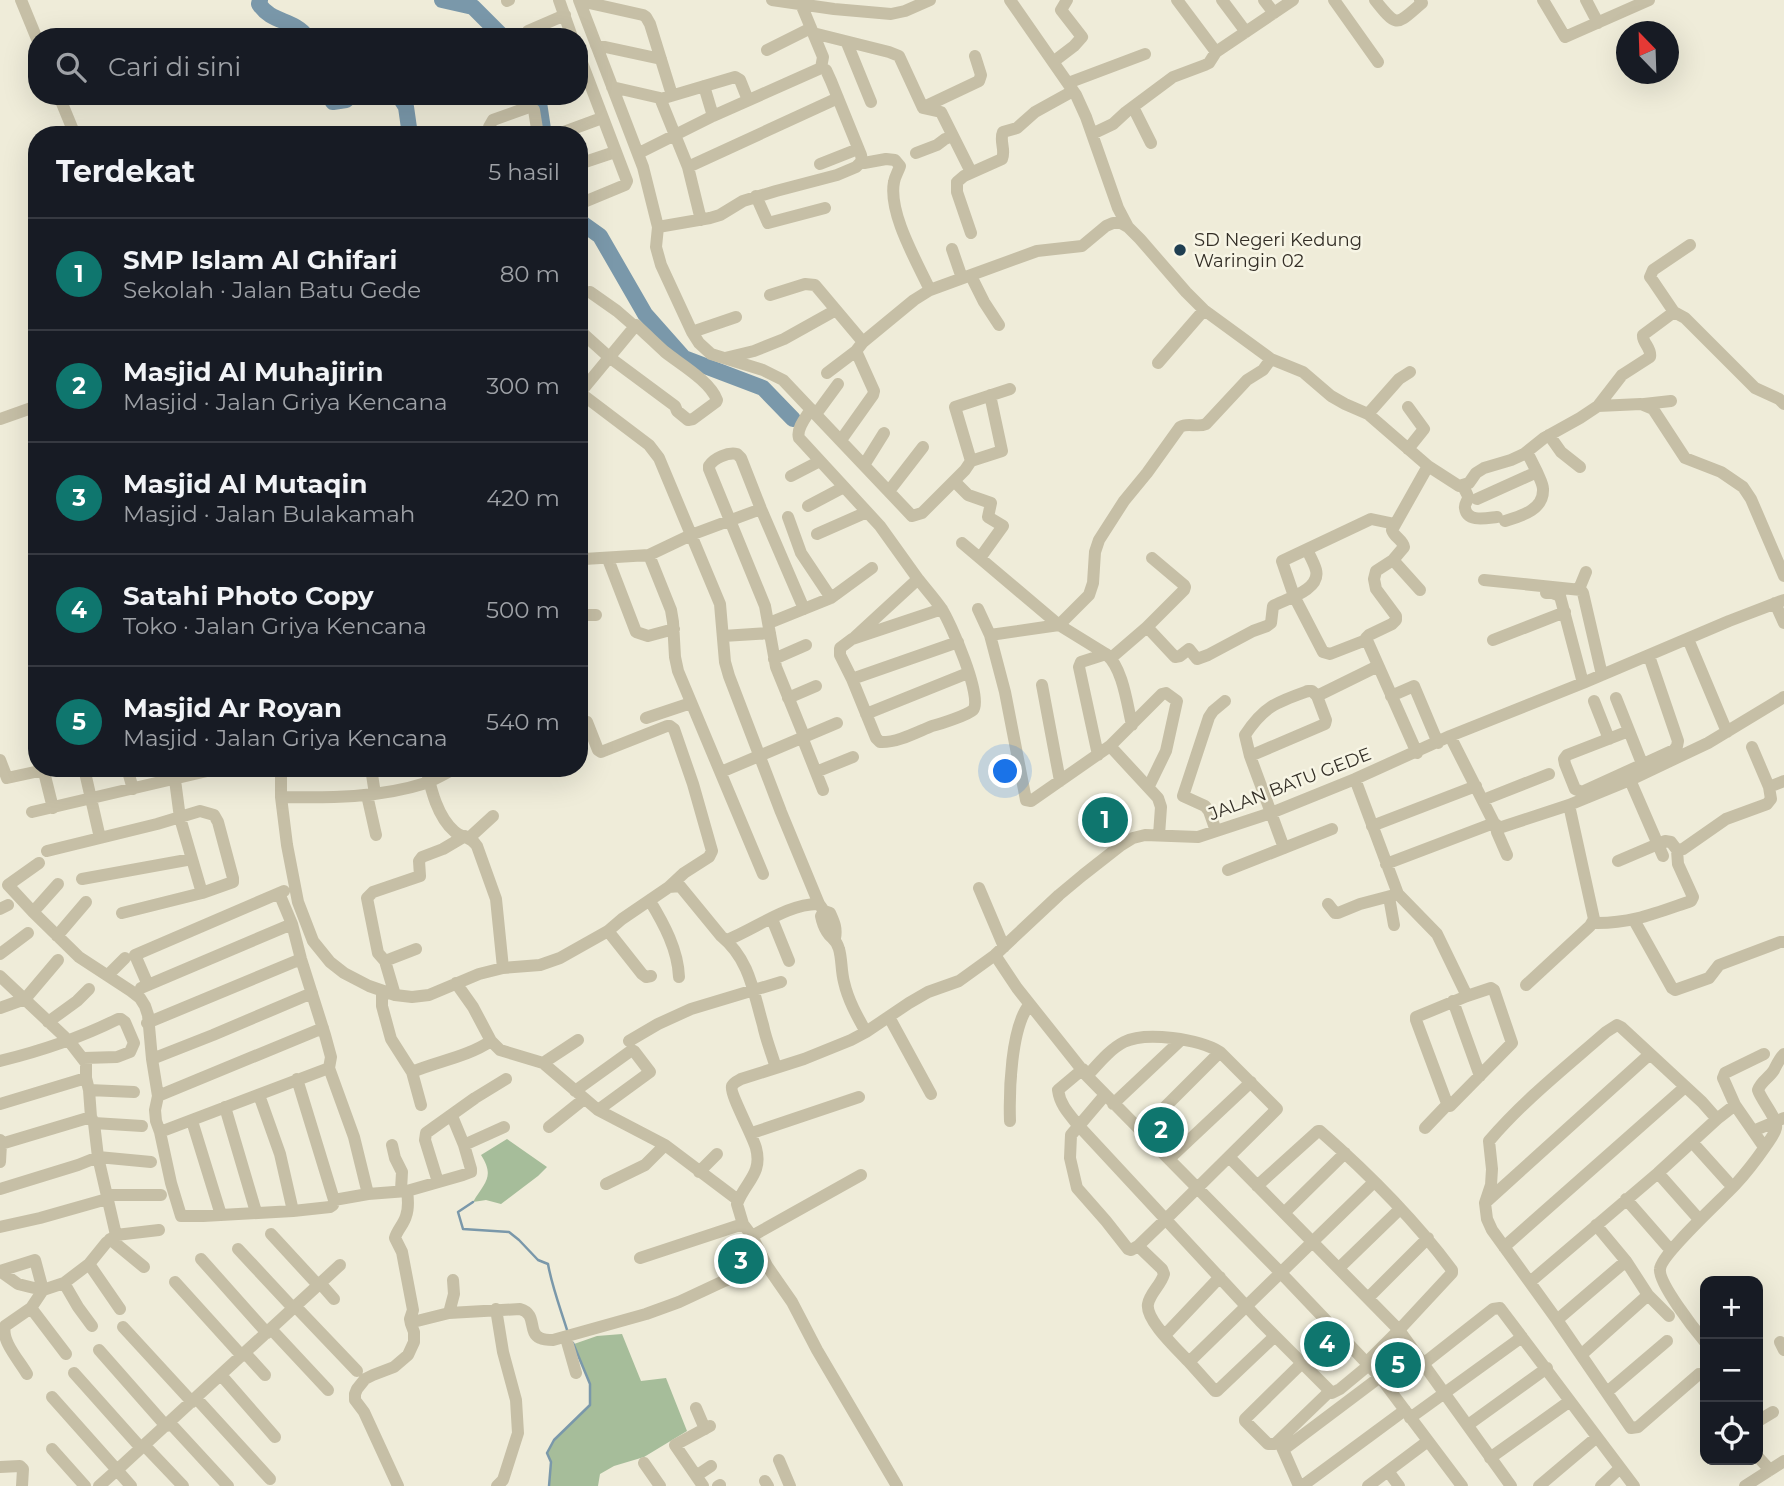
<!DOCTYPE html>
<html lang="id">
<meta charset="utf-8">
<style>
body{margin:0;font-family:Montserrat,sans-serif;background:#242831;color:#f1f3f6}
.controls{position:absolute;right:21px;bottom:21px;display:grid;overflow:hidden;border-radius:14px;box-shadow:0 7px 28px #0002}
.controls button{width:63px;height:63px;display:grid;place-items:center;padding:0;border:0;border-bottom:2px solid #363941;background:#171b24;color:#f1f3f6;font:35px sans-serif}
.compass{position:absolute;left:1616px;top:21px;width:63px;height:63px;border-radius:50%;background:#171b24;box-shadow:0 7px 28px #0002;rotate:337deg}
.you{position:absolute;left:1006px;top:772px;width:24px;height:24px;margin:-18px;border:5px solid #fff;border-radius:50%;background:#1a73e8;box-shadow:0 0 0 10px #1a73e833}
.badge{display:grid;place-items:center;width:46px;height:46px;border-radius:50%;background:#0f766e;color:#fff;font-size:23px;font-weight:700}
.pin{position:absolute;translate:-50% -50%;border:4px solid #fff;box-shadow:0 2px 7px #0006}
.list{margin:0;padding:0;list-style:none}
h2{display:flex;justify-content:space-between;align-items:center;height:91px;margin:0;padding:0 28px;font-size:30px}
h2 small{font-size:23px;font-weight:400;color:#9ea1a6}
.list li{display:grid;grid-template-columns:46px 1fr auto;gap:21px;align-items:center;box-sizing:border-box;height:112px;padding:0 28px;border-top:2px solid #363941}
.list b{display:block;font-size:26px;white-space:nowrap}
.list p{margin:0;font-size:23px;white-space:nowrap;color:#9ea1a6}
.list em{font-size:23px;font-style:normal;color:#9ea1a6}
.icon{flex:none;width:38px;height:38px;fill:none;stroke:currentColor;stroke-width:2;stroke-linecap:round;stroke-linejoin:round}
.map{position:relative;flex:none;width:1784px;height:1486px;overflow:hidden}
.search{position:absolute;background:#171b24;box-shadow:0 7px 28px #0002;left:28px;top:28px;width:560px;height:77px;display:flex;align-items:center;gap:18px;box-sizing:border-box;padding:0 24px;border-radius:28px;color:#9ea1a6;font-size:26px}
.panel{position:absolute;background:#171b24;box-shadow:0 7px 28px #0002;left:28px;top:126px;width:560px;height:651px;border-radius:28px}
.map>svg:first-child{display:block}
</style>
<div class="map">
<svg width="1784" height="1486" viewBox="0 0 1784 1486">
<rect width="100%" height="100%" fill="#efecd9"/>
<path fill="#a6bd9a" d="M507 1139 547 1167 538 1176 501 1204 486 1200 473 1202C485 1182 495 1177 481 1155Z
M622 1334 641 1381 666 1378 687 1431 644 1457 614 1466 600 1474 598 1486H549L551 1462 547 1453 554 1440 590 1405V1384L574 1344 597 1336Z"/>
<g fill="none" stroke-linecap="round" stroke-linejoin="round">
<path stroke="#7a98aa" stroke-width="2.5" d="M473 1202 458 1212 463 1229 509 1232 519 1240 538 1260 548 1264C552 1287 561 1310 568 1333
M549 1486 551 1462 547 1453 554 1440 590 1405V1384L573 1343"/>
<path stroke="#7a98aa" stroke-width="16" d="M260 0 259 4C271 23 294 19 307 37
M442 0 473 7 503 37
M329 96 333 102 346 100 350 96
M399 96 406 107 410 135
M538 96 543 129
M579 221 600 236 645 314 684 358 763 388 793 419"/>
<path stroke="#c6bfa6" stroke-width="12" d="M21 0 37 39
M559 0 572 37
M579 0 643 167 658 227 656 247 661 265 692 332 699 343 711 354 763 370 783 380 912 516 922 513 965 470 971 461 955 407 1010 389
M772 0 834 9 891 14 905 11 930 0
M1010 0 1076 95 1086 117 1118 208 1128 227 1140 239 1186 292 1204 310 1271 359 1303 372 1331 396 1345 404 1368 414 1428 466 1459 486 1469 483 1476 473 1484 468 1511 460 1524 454 1544 438 1580 418 1598 406 1641 404 1653 409 1685 458 1721 472 1743 487 1751 499 1784 576
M1177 0 1216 52 1293 0
M1222 0 1246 32
M1264 0 1274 13
M1334 0 1378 62
M1375 0C1398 29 1396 25 1422 3L1420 0
M1543 0 1565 37 1649 0
M1586 0 1598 23
M507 1 509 0
M580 1 643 15 646 17 650 24 672 95
M801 4 823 57 821 68
M528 31 565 15
M813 33 889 52 899 56 923 108 941 112 971 172
M847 43 871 102
M596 45 661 59
M767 50 811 28
M579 55 627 181 625 185 584 202
M1053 62 1074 46 1082 37 1061 10 1067 0
M1068 83 1145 54
M704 86 713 116
M612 87 660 98 688 167 701 220
M59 96 75 135
M664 98 735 77 740 80 748 100
M924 107 979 81 981 75 975 56
M1133 107 1151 143
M564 132 602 118
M1092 134 1113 124 1126 112 1173 77 1205 65 1209 63 1216 52
M489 135V127L493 120 529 107 534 110 538 135
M639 153 713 116 821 68 826 70 831 81 861 155 862 161
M916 153 937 145 945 139 953 136
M579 164 615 152
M820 164 858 149
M688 167 838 98
M756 196 768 223 825 208
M658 227 710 218 720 215 743 201 776 191 837 175 856 167 862 161 864 163 886 159 895 160 900 166C898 172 895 176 894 182 888 213 917 262 930 290
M971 233 957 192V182L964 176 1002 159C1006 150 999 141 1003 132L1017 128 1035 112 1073 91
M1690 245 1653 270 1650 277 1653 281 1674 312 1685 318 1755 388 1779 399 1784 404
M952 249 962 278
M971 276 984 302 999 325
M770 295 805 284 815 285 863 342
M579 330 609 357 675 406 677 411 688 420 693 419 716 402 717 400C710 381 680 364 665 352 655 343 646 334 636 325L632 324 617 311 590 292
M692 332 736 317
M725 358 754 351 784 339 836 310
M1158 363 1204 310
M827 373 856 351
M579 392 649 445 659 458 720 604 725 662 729 676 781 812 819 904 824 911 830 913C834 922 837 928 835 938
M579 394 636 325
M1644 404 1671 401
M1598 406 1622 375 1650 357C1652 348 1642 343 1643 335L1674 312
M1408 407 1424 429 1408 449
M811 409C806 417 796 429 799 438L880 526 918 579 855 637
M816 414 838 384
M1368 414 1399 379 1410 372
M0 419 37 406
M1549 435 1561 452 1580 467
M841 440 873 395 874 391 856 351 863 342 914 300 930 290 1037 251 1082 246 1106 226 1113 223H1121L1128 227
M971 461 1002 451 990 395
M864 465 884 433
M791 476 820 461
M954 481 968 495 991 503 988 517 1003 526 980 558
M1463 486C1463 487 1468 495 1468 497 1468 501 1464 504 1465 508 1467 523 1487 518 1497 517
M889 491 923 447
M1477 499 1537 472 1527 452
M808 506 844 487
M788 517 801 553 831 598
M1505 521C1521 516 1544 510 1543 489 1543 484 1539 477 1537 472
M817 534 867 512
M962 543 1059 625 1106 654
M649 555 671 610 673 622 675 657 678 671 763 874
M608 559 636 632 648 636 674 629
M1393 560 1420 590
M579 572 581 563 584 559 649 555 691 535 761 509
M918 579C925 588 934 598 941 608 950 621 984 699 973 710 968 715 940 724 932 726 917 732 897 743 880 742L876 738 852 679 840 655V648L852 639 942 609
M1484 580 1581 590 1583 593 1602 675
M1579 589 1586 572
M1546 593H1552L1560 596 1583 683
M1775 603 1784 623
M978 609 990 635 1005 692 1026 800 1031 801 1110 746
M579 615H596
M769 623 831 598 872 568
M1147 627 1175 657 1180 656 1189 649 1197 659 1208 655 1253 631 1267 626 1271 623 1273 606C1286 599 1321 590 1316 570 1314 563 1310 556 1307 550
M990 635 1059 625 1089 595 1093 583 1095 552 1099 540 1124 501 1147 473 1180 427C1188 422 1197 428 1206 424L1247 380 1263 370 1271 359
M723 636 770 633
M1688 639 1727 732
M1366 640 1330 654 1323 652 1294 596 1282 561 1371 519 1395 524
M1493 640 1565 612
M1111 658 1147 627 1184 590 1185 587 1184 585 1152 558
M774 659 806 645
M852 679 958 642
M1042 685 1060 781
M1391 696 1414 686 1438 743
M788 698 816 686
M1616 698 1643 766
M1594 701 1609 739
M866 714 968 673
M646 718 691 703
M579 724 587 722 598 750 601 752 667 726H670L674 729 693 784 712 851 709 857 684 873 669 887
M1629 731 1567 755 1564 759 1565 764 1575 789 1582 792 1674 750 1677 746 1678 741 1649 656
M36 732 37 735
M804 736 776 667 765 606 709 469V466C714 458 728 452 737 454L741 458 761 509 804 609
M1450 736 1494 823 1499 827H1502L1569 805 1630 780 1708 743 1784 697
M802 737 823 790
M1752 747 1769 787
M1417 753 1366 638 1369 635 1392 624 1396 620V616L1376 589 1374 579 1376 571 1393 560 1404 547C1403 540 1394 537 1392 530L1428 466
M1098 755 1079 667 1081 662 1106 654C1123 668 1127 704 1132 725
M1250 756 1325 724 1326 720 1317 696 1378 666
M0 760 7 778 44 770
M43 768 53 808
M84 768 100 838
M127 768 133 789
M281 768V797L287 845 298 902 313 941 330 962 344 973 369 986 395 995 412 997 429 995 479 974 503 968 540 965 560 958 608 931 622 919 669 887 680 886 721 936C750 960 753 991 763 1025 766 1040 772 1054 776 1068
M371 768 375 794
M426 768C431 789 437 816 454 831 461 838 471 836 477 846L496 899 503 968
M721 772 837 723
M816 772 853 757
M1355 779 1398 894 1437 934 1467 996
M175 780 180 818 202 893
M1630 780 1663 856
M1149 786 1166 751 1177 701 1166 693 1162 694 1110 746 1158 798 1161 807 1159 835
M367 795 376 835
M281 797C330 798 379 798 426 783 436 779 446 773 456 768
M1483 800 1549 774
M32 812 220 768
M1372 826 1476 786
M1496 826 1497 832 1507 855
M1216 831 1209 811 1205 806 1183 796 1209 717 1213 711 1225 701
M469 838 493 816
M1284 848 1250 756 1245 735C1264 706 1277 702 1308 691H1312L1317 696
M47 851 157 824 200 811 214 815 218 822 233 878V882L202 893 122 913
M1618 861 1665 841 1671 842 1677 850 1683 849 1726 819 1767 804 1771 799 1769 787 1784 781
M39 863 8 885 33 912 79 957 131 991 140 998 145 1006 148 1015 152 1059 158 1096 155 1110 156 1121 160 1132 171 1183 181 1216H203L293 1211 330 1207 333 1205 334 1200 368 1194 407 1191 463 1175 471 1172V1169L464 1145 452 1116
M1386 864 1494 823
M1228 870 1332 829
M82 879 192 859
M979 888 1004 947
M279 893 292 924 301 959 325 1035 331 1057 329 1068 354 1137 368 1194
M1389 897 1394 925
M650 901C664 924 678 950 679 977
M1328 904 1335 913H1338L1360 904 1398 894
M0 909 8 905
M824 911 821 916C822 921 824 927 827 932 831 939 836 938 839 949 842 959 841 971 844 982 848 1000 857 1016 866 1032
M33 912 58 884
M772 919 789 961
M1634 920 1672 988 1675 990 1709 978 1719 965 1780 942H1784
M1593 923C1631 924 1656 913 1691 901L1693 897 1678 864 1677 850
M608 931 642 974 646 977 651 976
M57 936 86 902
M727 940C755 929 789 903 819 904
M0 954 28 933
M995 955 1017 988 1087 1076 1281 1273 1380 1377 1462 1486
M385 961 416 949
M108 975 125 958
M0 976 69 1041 86 1063V1078L89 1090 91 1117 94 1123 98 1157 116 1235
M456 983 473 1007 491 1041 500 1050 543 1063 598 1110 665 1145 738 1200
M148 985 135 955 284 891
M1526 985 1590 926 1594 919 1569 805
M141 988 292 924
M1491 988 1494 990 1512 1043 1450 1106H1448L1416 1020V1017L1467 996Z
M382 991V1006L391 1039 412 1072 421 1105
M395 995 385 961 378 953 367 898 373 892 420 876 419 861 422 857 443 849 465 836
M1453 1001 1480 1076
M0 1008 25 999 58 960
M889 1017 931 1094
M48 1022 77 1001 89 989
M147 1023 301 959
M629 1041 658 1024 691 1009 781 982
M152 1059 213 1035 312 993
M0 1061C41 1051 80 1038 118 1019H121L125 1022 134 1043 130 1052 117 1057 84 1058
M543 1063 578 1040
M1083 1069 1058 1090C1060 1105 1069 1114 1078 1125L1260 1321 1332 1393 1340 1389 1369 1365
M412 1072C438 1061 467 1057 491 1041
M1087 1076C1098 1064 1110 1049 1124 1042 1146 1031 1199 1039 1220 1052L1277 1109 1166 1219 1138 1246 1131 1250 1128 1249 1106 1221 1077 1188 1070 1158 1071 1135 1105 1095
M297 1079 334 1200
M89 1090 134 1092
M575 1091 632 1050 634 1051 650 1072 598 1110
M259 1095 280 1154 293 1211
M158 1096 323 1028
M0 1104 86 1078
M1113 1104 1181 1040
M225 1107 256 1212
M192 1121 221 1215
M1010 1121C1009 1091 1011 1028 1029 1005
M94 1123 142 1126
M549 1127 584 1099
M1425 1128 1447 1105
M1141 1131 1220 1052
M1753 1131 1784 1118
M160 1132 329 1068
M752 1133 859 1097
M0 1140 1 1144 0 1162
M1692 1142 1728 1182
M1 1144 91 1117
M1762 1144 1735 1105 1723 1078 1725 1073 1764 1054
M392 1145 395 1158 402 1172 401 1190
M464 1145 504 1127
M1229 1157 1399 1330 1511 1486
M1169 1159 1251 1082
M699 1172 717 1154
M1658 1173 1697 1217
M438 1182 425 1140 426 1133 475 1098 506 1079
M606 1184 645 1165 665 1145
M1257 1186 1318 1131H1320C1368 1173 1414 1219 1452 1270V1273L1399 1330 1367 1362
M0 1189 78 1165 98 1157 151 1162
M407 1191C408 1198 409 1208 406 1216 404 1224 397 1230 395 1238L402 1252 413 1310 410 1319 411 1324
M107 1195H161
M1626 1199 1667 1246
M1485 1203 1491 1185 1492 1169 1489 1141C1524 1100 1566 1067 1606 1032L1617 1025 1621 1027 1702 1102 1717 1119
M1284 1213 1345 1153
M1596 1225 1626 1261 1648 1295 1669 1316
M0 1227 40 1218 107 1199
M271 1234 318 1285
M116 1235 159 1230
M752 1236 861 1175
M110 1239 144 1267
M1138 1246 1162 1269 1164 1274C1161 1285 1150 1293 1148 1304 1145 1320 1178 1350 1189 1362
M1504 1247 1685 1087
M238 1249 293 1308
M640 1258 743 1224
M201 1259 267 1333
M1626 1261 1557 1320 1492 1230 1487 1219 1485 1203 1650 1054
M89 1264 120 1309
M1339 1268 1400 1209
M0 1271 35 1260 43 1290 31 1308 5 1326C1 1341 19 1360 27 1374
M0 1271 18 1284 30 1287 43 1290 64 1283 89 1264 106 1243 116 1235
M175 1282 242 1356
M1530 1282 1658 1173 1717 1119 1735 1105
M64 1283 78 1307 92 1326
M320 1283 334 1299
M1368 1298 1428 1238
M295 1306 357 1371
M31 1308 66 1354
M496 1309 503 1352 516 1400 518 1433 503 1480 497 1486
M449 1313 454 1294 453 1280
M1557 1320 1631 1428 1638 1427 1699 1374
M123 1327 192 1402
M271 1329 328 1390
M1165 1335 1220 1277
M1275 1336 1217 1391H1215L1189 1362 1374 1182
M566 1338 576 1373
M1705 1342C1695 1330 1658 1283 1660 1269 1661 1254 1721 1200 1735 1185 1746 1173 1756 1160 1765 1147 1769 1141 1775 1134 1776 1128 1778 1119 1761 1100 1758 1090 1761 1081 1769 1078 1774 1070 1777 1064 1779 1059 1784 1054
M1780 1342 1784 1350
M99 1350 166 1426
M245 1353 265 1375
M1581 1355 1648 1295
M1302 1363 1245 1419V1421L1268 1444H1275L1330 1391
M1423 1364 1493 1309 1500 1308 1634 1486
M74 1373 141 1448
M221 1375 275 1437
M1607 1392 1667 1341
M52 1397 117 1470 99 1486
M196 1398 270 1479
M696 1408 705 1429
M1410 1418 1522 1337
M1758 1421 1773 1412
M169 1422 228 1486
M1468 1425 1547 1368
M144 1445 183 1486
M1281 1445 1299 1486
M52 1449 85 1486
M1283 1450 1380 1377
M1758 1457 1770 1470
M1490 1458 1570 1401
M779 1460 790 1486
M644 1463 660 1486
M0 1467 20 1466 23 1469 22 1486
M1388 1471 1399 1486
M696 1476 711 1466
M765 1481 768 1486
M131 1486 117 1470 340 1265
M398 1486 364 1412 355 1400V1394L357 1389 365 1379 373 1375 394 1367 408 1355 414 1342V1332L411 1324 413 1322 449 1313 520 1309C538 1314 527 1332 540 1338 544 1340 549 1340 553 1340L646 1314 679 1302 724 1281 767 1266
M703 1486 675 1445 710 1426
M718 1486 720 1485
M897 1486 817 1350 792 1302 767 1266 752 1236 743 1224 737 1204C745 1182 763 1174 756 1148 753 1136 729 1093 732 1086 734 1082 738 1081 741 1079L804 1059 851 1040 866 1032 909 1003 928 992 959 981 995 955 1059 895 1083 875 1120 846 1133 838 1145 835 1198 837 1271 813 1355 779 1450 736 1583 683 1729 621 1784 600
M1302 1486 1405 1410
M1368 1486 1428 1441
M1539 1486 1597 1437
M1601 1486 1620 1468
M1745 1486 1784 1461"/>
</g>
<circle fill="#1f3e51" stroke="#f7f5e5" stroke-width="2.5" cx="1180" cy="250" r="7"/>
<g text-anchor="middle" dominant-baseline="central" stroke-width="5" stroke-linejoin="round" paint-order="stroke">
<g font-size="18" fill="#332e26" stroke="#f7f5e5" text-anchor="start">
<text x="1194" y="240">SD Negeri Kedung<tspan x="1194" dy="21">Waringin 02</tspan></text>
</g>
<g font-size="18" fill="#332e26" stroke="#f7f5e5">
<text transform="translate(1290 784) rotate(-21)">JALAN BATU GEDE</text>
</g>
</g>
</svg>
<div class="controls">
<button>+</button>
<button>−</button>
<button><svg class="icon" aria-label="locate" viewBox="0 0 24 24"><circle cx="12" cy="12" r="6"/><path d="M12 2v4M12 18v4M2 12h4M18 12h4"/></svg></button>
</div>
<svg class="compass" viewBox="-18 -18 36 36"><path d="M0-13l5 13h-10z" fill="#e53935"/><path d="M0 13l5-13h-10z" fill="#9ea1a6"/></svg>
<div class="you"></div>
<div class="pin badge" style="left:1105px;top:820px">1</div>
<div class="pin badge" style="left:1161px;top:1130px">2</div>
<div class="pin badge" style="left:741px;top:1261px">3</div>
<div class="pin badge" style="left:1327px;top:1344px">4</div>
<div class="pin badge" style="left:1398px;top:1365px">5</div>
<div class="search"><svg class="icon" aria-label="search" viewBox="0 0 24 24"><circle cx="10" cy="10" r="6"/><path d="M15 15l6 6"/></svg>Cari di sini</div>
<section class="panel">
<h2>Terdekat<small>5 hasil</small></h2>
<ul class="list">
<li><span class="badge">1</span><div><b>SMP Islam Al Ghifari</b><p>Sekolah · Jalan Batu Gede</p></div><em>80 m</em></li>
<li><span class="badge">2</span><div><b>Masjid Al Muhajirin</b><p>Masjid · Jalan Griya Kencana</p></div><em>300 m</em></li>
<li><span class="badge">3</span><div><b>Masjid Al Mutaqin</b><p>Masjid · Jalan Bulakamah</p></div><em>420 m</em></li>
<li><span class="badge">4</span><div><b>Satahi Photo Copy</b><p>Toko · Jalan Griya Kencana</p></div><em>500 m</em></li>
<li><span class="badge">5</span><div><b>Masjid Ar Royan</b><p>Masjid · Jalan Griya Kencana</p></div><em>540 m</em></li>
</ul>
</section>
</div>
